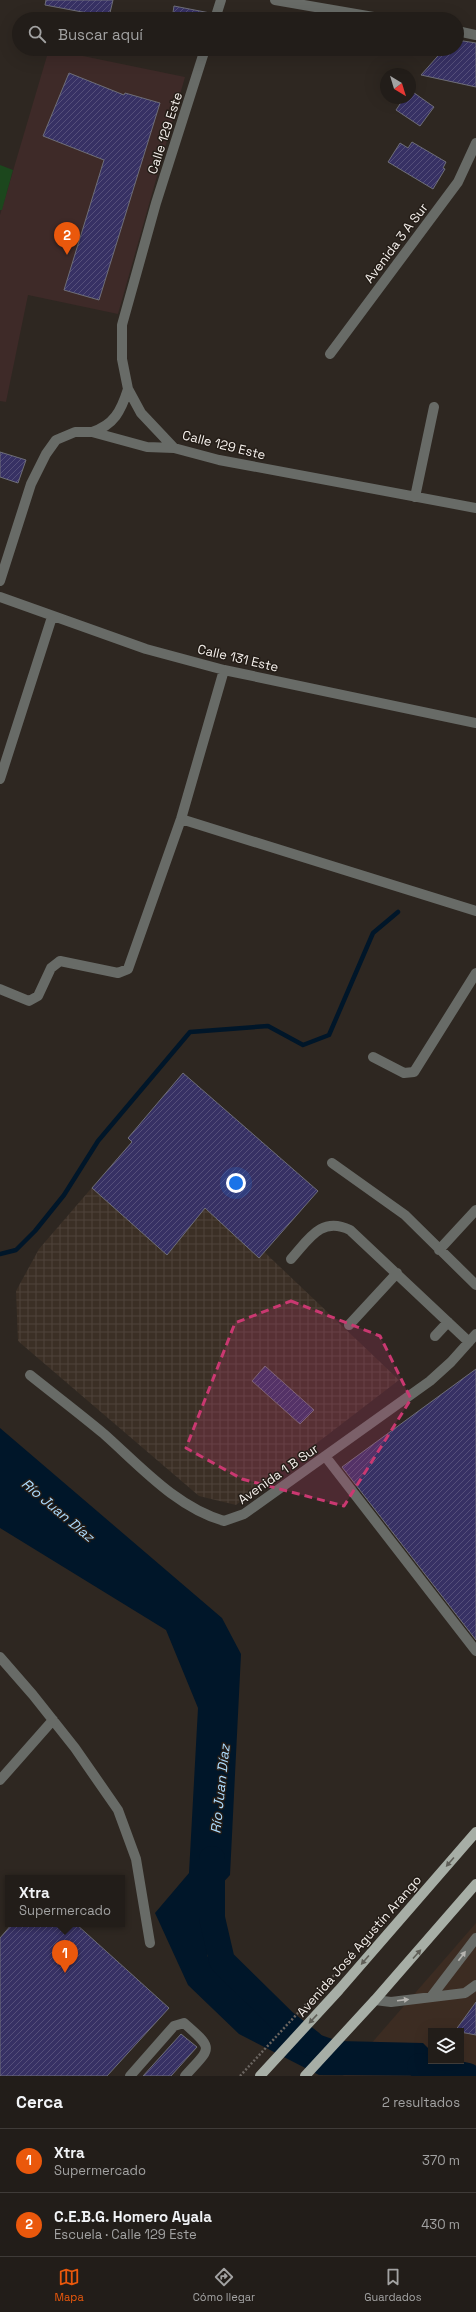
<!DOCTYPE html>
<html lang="es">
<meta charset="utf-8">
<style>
body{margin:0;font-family:"Space Grotesk",sans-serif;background:#2a2622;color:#f1f3f6}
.controls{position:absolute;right:12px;bottom:12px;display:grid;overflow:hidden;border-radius:0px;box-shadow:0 4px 16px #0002}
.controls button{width:36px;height:36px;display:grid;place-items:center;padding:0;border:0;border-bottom:1px solid #3f3b38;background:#221d19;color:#f1f3f6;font:20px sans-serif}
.compass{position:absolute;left:380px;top:68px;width:36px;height:36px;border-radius:50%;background:#221d19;box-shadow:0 4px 16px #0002;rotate:142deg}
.you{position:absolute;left:236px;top:1183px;width:14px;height:14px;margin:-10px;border:3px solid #fff;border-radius:50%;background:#1a73e8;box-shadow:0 0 0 6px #1a73e833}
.badge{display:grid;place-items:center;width:26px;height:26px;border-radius:50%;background:#ea580c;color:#fff;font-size:13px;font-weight:700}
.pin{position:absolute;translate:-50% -33px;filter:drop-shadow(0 1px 2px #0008)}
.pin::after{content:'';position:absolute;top:21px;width:14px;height:12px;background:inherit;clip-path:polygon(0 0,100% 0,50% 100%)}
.popup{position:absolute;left:5px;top:1875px;width:120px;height:52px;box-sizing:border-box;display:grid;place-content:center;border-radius:0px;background:#221d19;filter:drop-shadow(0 1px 3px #0005);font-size:13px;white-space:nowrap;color:#a2a2a2}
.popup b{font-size:15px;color:#f1f3f6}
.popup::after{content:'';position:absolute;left:50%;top:100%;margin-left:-8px;border:8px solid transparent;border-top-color:#221d19}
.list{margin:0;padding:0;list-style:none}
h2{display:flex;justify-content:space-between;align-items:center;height:52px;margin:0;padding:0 16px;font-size:17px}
h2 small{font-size:13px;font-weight:400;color:#a2a2a2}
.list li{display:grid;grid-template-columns:26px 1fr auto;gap:12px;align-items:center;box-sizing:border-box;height:64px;padding:0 16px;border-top:1px solid #3f3b38}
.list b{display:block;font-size:15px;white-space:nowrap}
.list p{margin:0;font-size:13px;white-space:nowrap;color:#a2a2a2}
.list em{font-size:13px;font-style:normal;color:#a2a2a2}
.icon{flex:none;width:22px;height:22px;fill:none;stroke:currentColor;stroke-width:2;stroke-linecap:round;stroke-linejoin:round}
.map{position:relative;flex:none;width:476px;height:2076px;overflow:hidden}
.search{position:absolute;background:#221d19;box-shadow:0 4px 16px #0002;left:12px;right:12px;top:12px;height:44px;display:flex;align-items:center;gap:10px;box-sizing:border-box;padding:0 14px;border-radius:22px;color:#a2a2a2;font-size:15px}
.sheet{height:180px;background:#221d19}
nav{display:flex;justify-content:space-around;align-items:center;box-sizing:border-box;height:56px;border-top:1px solid #3f3b38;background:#221d19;font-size:11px;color:#a2a2a2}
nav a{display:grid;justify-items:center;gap:2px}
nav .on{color:#ea580c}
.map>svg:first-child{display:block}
</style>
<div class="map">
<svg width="476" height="2076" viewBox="0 0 476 2076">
<defs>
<pattern id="industrial-grid" width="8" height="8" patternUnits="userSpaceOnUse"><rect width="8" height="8" fill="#3b2f25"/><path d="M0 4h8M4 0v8" fill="none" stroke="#4e433a"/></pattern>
<pattern id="building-hatch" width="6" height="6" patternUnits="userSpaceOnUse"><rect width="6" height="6" fill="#373164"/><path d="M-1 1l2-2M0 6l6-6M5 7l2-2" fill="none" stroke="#554f7a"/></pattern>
</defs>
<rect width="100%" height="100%" fill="#2e2721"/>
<path fill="#3c2c22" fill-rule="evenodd" d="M476 1923V2076H343ZM431 2031H461V2061H431Z"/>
<path fill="url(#industrial-grid)" d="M139 1133 399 1380 236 1505 199 1496 18 1341 16 1291 39 1249Z"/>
<path fill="#3e2a28" d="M49 49 185 77 118 314 28 295 6 402 0 401V215Z"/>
<path fill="#1c471d" d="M0 165 13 170 2 210H0Z"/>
<path fill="#001629" d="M0 1428 222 1618 241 1654 230 1875 208 1899 207 1956 264 2015 338 2041 423 2043 431 2051V2061H442L458 2076 319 2075 239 2034 188 1985 155 1913 189 1873 198 1708 166 1630 0 1528Z"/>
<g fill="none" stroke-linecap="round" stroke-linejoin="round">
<path stroke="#001629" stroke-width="4.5" d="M0 1254 16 1250 35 1231 64 1195 98 1141 190 1032 268 1026 303 1045 329 1035 373 933 398 912"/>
<path stroke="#001629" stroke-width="26" d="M212 1859V1918L222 1961 284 2022 311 2043
M420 2066 468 2076"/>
</g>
<path fill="url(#building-hatch)" stroke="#6e6e78" d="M46 0H113L109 17 45 5Z
M174 6 210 13 209 19H172Z
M457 40 476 43V87L421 75 444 49H457Z
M69 73 124 95 125 93 160 103 99 300 64 290 104 160 43 136Z
M410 90 434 107 420 126 396 110 404 98H410Z
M412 142 446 162 443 168 445 169 433 189 388 162 400 143 408 148Z
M0 452 26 460 18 483 0 477Z
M183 1073 318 1191 259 1258 205 1208 167 1255 92 1188 132 1142 128 1138Z
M265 1366 314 1410 300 1424 252 1381Z
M476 1369V1640L342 1467Z
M12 1924H76L169 2008 107 2076H0V1938Z
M476 2002V2035L455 2031Z
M181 2034 197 2047 171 2076H143Z"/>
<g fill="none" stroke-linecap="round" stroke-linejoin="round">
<path stroke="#6b6560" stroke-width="2.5" stroke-dasharray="2 2" stroke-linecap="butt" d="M240 2076 331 1977 337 1974"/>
<path stroke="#686b67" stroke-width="10" d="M275 0 385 19
M215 19 221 0
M457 31 476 35
M205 49 156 203 122 325V359L128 389 141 413 174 448 219 460 476 508
M330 354 458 182 476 143
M92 432C114 425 121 411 128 389
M415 497 434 407
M0 581 31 484 46 454 56 440 75 432H92L147 447 174 448
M0 597 146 649 224 670 476 723
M0 779 52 617
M181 819 476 911
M0 989 29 1001 38 996 51 968 60 961 118 973 128 969 181 819 224 670
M373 1057 404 1073 414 1072 476 973
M332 1163 405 1215 476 1285
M439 1250 476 1210
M291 1259C309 1239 321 1216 350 1230L469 1342
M349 1325 397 1273
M435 1336 448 1322
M30 1375C55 1395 80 1414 104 1434 140 1466 176 1507 224 1521L244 1514 430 1381 451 1362 476 1334
M325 1456 476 1651
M0 1657 33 1695 75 1748 118 1810 136 1859 150 1943
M0 1780 53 1720
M431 1997 476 1938
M375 2000 391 2002 465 1993 476 1985
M130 2076 174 2026 184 2023C215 2050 211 2047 185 2076"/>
<path stroke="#a7aea6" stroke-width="10" d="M260 2076 339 1990 476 1832
M305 2076 375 2000 476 1884"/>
</g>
<defs><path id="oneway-solid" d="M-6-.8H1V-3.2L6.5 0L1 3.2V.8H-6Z"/></defs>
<g fill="#5f5e57">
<use href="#oneway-solid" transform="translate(450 1862) rotate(131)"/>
<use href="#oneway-solid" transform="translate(417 1954) rotate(-48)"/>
<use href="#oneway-solid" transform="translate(365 1960) rotate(131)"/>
<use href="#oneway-solid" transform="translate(313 2019) rotate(133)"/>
</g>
<g fill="#b6b4b0">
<use href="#oneway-solid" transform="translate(462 1956) rotate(-53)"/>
<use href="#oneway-solid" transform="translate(403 2000) rotate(-7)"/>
</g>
<path fill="#ca3871" fill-opacity="0.2" stroke="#ca3871" stroke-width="3" stroke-dasharray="8 5" stroke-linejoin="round" d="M291 1301 380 1336 411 1399 344 1506 242 1479 186 1448 235 1323Z"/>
<g text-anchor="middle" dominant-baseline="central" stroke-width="3" stroke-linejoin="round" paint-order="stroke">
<g font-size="13" fill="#f5f0ec" stroke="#241d17">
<text transform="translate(165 133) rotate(-72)">Calle 129 Este</text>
<text transform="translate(396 243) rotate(-53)">Avenida 3 A Sur</text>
<text transform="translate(224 445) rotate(14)">Calle 129 Este</text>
<text transform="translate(238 658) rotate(13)">Calle 131 Este</text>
<text transform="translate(278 1474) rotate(-35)">Avenida 1 B Sur</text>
<text transform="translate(359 1946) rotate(-49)">Avenida José Agustín Arango</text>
</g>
<g font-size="14" font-style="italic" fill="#acdbfe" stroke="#241d17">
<text transform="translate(58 1510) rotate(40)">Río Juan Díaz</text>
<text transform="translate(220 1789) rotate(-84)">Río Juan Díaz</text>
</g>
</g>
</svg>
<div class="controls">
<button><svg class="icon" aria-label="layers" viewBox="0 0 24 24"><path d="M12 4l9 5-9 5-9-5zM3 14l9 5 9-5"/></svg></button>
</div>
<svg class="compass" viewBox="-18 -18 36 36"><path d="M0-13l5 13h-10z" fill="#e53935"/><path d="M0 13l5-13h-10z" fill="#a2a2a2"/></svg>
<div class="you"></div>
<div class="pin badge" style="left:65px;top:1973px">1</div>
<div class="popup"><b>Xtra</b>Supermercado</div>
<div class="pin badge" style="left:67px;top:255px">2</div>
<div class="search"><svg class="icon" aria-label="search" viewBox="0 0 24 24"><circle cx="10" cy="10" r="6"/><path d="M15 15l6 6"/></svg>Buscar aquí</div>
</div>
<section class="sheet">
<h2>Cerca<small>2 resultados</small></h2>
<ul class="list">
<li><span class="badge">1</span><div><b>Xtra</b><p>Supermercado</p></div><em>370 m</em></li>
<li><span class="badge">2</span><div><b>C.E.B.G. Homero Ayala</b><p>Escuela · Calle 129 Este</p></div><em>430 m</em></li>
</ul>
</section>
<nav>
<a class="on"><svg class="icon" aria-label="map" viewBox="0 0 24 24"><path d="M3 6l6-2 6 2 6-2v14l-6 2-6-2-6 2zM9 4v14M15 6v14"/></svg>Mapa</a>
<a><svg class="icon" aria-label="directions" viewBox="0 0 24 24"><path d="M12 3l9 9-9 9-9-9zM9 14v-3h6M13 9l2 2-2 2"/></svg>Cómo llegar</a>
<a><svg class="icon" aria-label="saved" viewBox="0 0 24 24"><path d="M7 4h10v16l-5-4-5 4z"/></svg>Guardados</a>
</nav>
